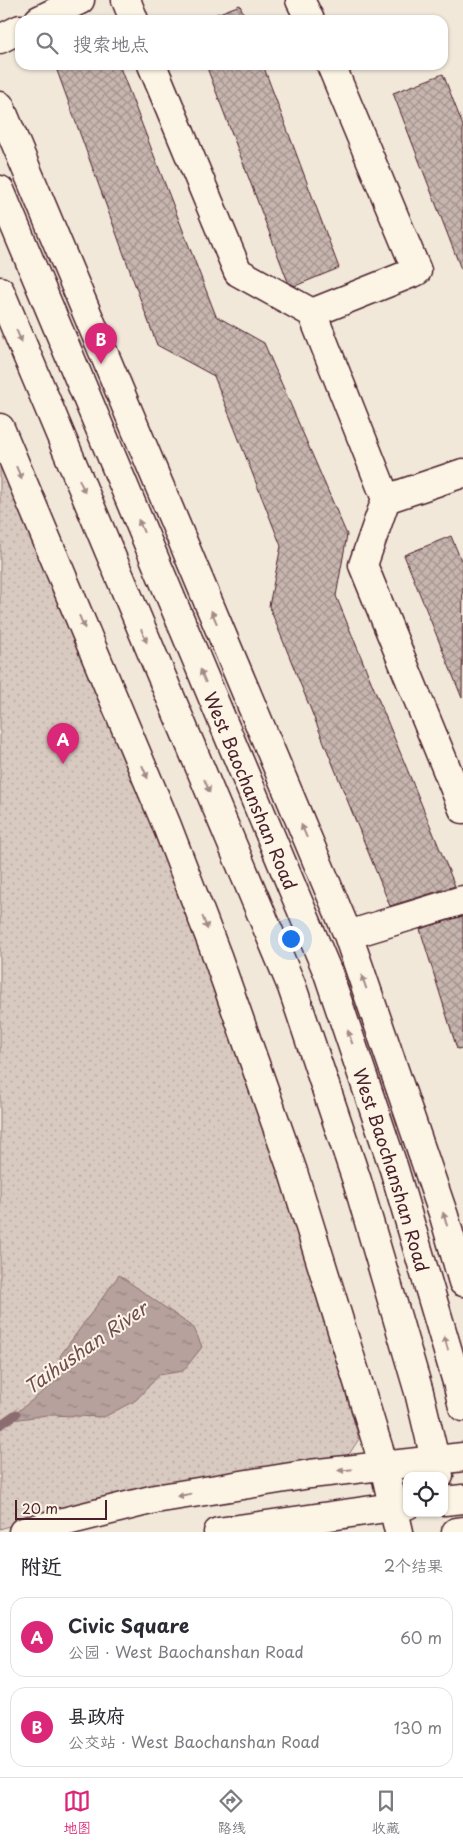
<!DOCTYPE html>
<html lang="zh">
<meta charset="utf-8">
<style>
body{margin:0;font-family:"Playpen Sans","LXGW WenKai TC",sans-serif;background:#f7f7f7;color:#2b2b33}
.controls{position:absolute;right:15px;bottom:15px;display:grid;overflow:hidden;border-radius:10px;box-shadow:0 1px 4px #0004}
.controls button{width:45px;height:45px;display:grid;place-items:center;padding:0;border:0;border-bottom:1px solid #e1e1e2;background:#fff;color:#2b2b33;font:25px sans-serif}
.scale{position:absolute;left:15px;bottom:12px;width:92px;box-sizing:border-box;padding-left:5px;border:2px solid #4a1f2b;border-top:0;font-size:14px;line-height:18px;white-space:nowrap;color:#4a1f2b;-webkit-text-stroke:4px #fcf5e5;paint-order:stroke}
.you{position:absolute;left:290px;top:938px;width:18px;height:18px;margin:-12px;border:4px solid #fff;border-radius:50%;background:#1a73e8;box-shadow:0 0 0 8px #1a73e833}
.badge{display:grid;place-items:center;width:32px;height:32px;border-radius:50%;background:#db2777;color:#fff;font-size:16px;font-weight:700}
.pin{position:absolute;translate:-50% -41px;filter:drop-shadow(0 1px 2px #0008)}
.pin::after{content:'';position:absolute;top:26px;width:18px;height:15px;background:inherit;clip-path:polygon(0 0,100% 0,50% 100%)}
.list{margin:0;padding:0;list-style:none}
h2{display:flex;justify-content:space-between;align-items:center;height:65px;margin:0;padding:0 20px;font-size:21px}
h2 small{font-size:16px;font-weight:400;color:#7c7c81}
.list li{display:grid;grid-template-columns:32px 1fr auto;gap:15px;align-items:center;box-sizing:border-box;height:80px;margin:0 10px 10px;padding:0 10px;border:1px solid #e1e1e2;border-radius:15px}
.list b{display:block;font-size:19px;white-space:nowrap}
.list p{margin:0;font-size:16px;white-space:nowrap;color:#7c7c81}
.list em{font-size:16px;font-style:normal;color:#7c7c81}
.icon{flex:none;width:28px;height:28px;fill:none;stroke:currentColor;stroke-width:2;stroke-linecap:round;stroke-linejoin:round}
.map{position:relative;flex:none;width:463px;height:1532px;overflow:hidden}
.search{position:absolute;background:#fff;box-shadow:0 1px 4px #0004;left:15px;right:15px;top:15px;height:55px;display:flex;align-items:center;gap:12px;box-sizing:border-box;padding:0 18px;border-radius:15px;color:#7c7c81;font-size:19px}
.sheet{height:245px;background:#fff}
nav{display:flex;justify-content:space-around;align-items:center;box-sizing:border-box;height:70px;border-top:1px solid #e1e1e2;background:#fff;font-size:14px;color:#7c7c81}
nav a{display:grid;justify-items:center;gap:2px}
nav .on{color:#db2777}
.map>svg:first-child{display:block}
</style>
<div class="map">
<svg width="463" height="1532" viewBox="0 0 463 1532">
<defs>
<pattern id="park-dots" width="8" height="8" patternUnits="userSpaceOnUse" patternTransform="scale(1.25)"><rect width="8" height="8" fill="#d8cac0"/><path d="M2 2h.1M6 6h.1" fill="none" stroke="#bbada5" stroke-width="1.8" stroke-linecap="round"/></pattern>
<pattern id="water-ripples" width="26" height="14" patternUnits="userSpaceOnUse" patternTransform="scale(1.25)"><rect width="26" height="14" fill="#b6a19c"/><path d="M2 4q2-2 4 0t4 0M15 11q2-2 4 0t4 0" fill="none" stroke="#96837f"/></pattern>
<pattern id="building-cross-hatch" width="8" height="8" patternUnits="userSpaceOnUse" patternTransform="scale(1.25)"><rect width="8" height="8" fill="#c7b6af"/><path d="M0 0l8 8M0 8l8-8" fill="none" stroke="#a4938f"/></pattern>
</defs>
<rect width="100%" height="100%" fill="#f1e8da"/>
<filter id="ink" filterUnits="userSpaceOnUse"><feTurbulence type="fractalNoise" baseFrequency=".02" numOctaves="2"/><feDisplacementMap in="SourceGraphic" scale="10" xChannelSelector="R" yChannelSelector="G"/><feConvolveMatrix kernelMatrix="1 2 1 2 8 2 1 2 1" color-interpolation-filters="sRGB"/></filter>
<g filter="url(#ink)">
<path fill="url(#park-dots)" stroke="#917476" d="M0 454 253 1073 359 1439 338 1471 12 1525 0 1529Z"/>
<path fill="url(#water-ripples)" stroke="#8b6d6f" d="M119 1275 194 1328 202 1347 183 1371 159 1375 136 1400 104 1417 47 1415 6 1421 61 1377 60 1356Z"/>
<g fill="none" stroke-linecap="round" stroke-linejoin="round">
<path stroke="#8b6d6f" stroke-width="9" d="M0 1425 16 1414"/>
</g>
<path fill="url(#building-cross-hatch)" stroke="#4a1f2b" d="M240 5 246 20H201Z
M55 65H119L216 316 264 343 347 535 336 596 455 886 390 906 269 606 281 546 214 376 157 345Z
M206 65H263L339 268 295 286 288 282Z
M443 74 463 126V269H461L393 93Z
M451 536 463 565 462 698 404 555Z
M463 916V1048L457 1049 420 929Z"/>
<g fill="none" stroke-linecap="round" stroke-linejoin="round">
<defs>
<path id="minor" d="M126 0 134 20
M300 0 310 20
M39 20 80 0
M0 39 20 29
M152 65 238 272 312 313 417 271 331 65
M0 106 348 935 444 1216 463 1282
M312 313 386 499
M0 428 167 826 217 956 293 1172 384 1466 399 1532
M463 473 386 499 363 565 463 809
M348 935 463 900
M23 1532 155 1499 310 1474 463 1457"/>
<g id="secondary">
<path id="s1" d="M0 190 328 973 394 1169 457 1382 463 1407"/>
<path d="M0 291 292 987 357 1181 419 1392 439 1476"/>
</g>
<path id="primary" d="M444 1501 463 1499
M218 1532 407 1505
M456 1532 463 1531"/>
</defs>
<use href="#minor" stroke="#4a1f2b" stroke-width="31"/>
<use href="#secondary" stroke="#4a1f2b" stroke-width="31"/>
<use href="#primary" stroke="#4a1f2b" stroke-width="31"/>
<use href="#minor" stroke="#fcf5e5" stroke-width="28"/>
<use href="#secondary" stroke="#fcf5e5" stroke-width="28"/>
<use href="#primary" stroke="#fcf5e5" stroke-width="28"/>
</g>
<defs><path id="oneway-solid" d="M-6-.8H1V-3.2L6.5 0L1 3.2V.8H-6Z" transform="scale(1.25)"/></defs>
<g fill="#a38a88">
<use href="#oneway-solid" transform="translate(19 336) rotate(67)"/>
<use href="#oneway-solid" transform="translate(19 473) rotate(67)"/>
<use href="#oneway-solid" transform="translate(82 486) rotate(67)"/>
<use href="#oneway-solid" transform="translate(141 526) rotate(-113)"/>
<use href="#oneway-solid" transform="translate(214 617) rotate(-113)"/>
<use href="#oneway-solid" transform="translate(82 622) rotate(67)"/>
<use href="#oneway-solid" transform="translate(144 636) rotate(67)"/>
<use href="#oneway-solid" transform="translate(203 676) rotate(-113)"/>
<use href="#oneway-solid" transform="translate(145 772) rotate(67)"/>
<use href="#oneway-solid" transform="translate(207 786) rotate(67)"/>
<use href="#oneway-solid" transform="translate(304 831) rotate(-113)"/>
<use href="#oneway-solid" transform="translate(205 923) rotate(69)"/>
<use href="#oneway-solid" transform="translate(364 982) rotate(-109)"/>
<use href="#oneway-solid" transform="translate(350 1037) rotate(-109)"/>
<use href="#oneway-solid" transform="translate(445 1219) rotate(-107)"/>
<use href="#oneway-solid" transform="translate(446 1343) rotate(-106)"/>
<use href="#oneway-solid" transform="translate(345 1470) rotate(174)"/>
<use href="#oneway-solid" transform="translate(184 1495) rotate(171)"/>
</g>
</g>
<g text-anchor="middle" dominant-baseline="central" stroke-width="4" stroke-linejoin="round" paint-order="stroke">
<g font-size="18" fill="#4a1f2b" stroke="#fcf5e5">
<text stroke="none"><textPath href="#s1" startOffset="651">West Baochanshan Road</textPath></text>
<text stroke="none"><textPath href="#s1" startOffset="1056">West Baochanshan Road</textPath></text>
</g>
<g font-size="19" font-style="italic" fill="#704c53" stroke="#fcf5e5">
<text transform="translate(85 1347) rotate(-35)">Taihushan River</text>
</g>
</g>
</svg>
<div class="controls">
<button><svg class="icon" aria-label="locate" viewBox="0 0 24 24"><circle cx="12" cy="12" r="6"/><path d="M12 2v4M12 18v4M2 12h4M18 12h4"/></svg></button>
</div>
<div class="scale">20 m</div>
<div class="you"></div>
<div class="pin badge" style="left:63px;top:764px">A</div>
<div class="pin badge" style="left:101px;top:364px">B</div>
<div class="search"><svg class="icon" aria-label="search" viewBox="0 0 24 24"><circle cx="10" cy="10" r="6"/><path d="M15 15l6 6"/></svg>搜索地点</div>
</div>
<section class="sheet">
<h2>附近<small>2个结果</small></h2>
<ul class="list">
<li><span class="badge">A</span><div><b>Civic Square</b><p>公园 · West Baochanshan Road</p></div><em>60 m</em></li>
<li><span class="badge">B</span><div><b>县政府</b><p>公交站 · West Baochanshan Road</p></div><em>130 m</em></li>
</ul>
</section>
<nav>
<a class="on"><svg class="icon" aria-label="map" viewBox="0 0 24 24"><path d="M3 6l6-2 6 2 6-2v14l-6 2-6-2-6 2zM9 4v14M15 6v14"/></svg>地图</a>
<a><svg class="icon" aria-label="directions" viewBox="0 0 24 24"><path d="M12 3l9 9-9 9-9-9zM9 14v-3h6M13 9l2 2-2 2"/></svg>路线</a>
<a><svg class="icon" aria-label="saved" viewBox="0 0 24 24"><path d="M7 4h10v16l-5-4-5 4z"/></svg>收藏</a>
</nav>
